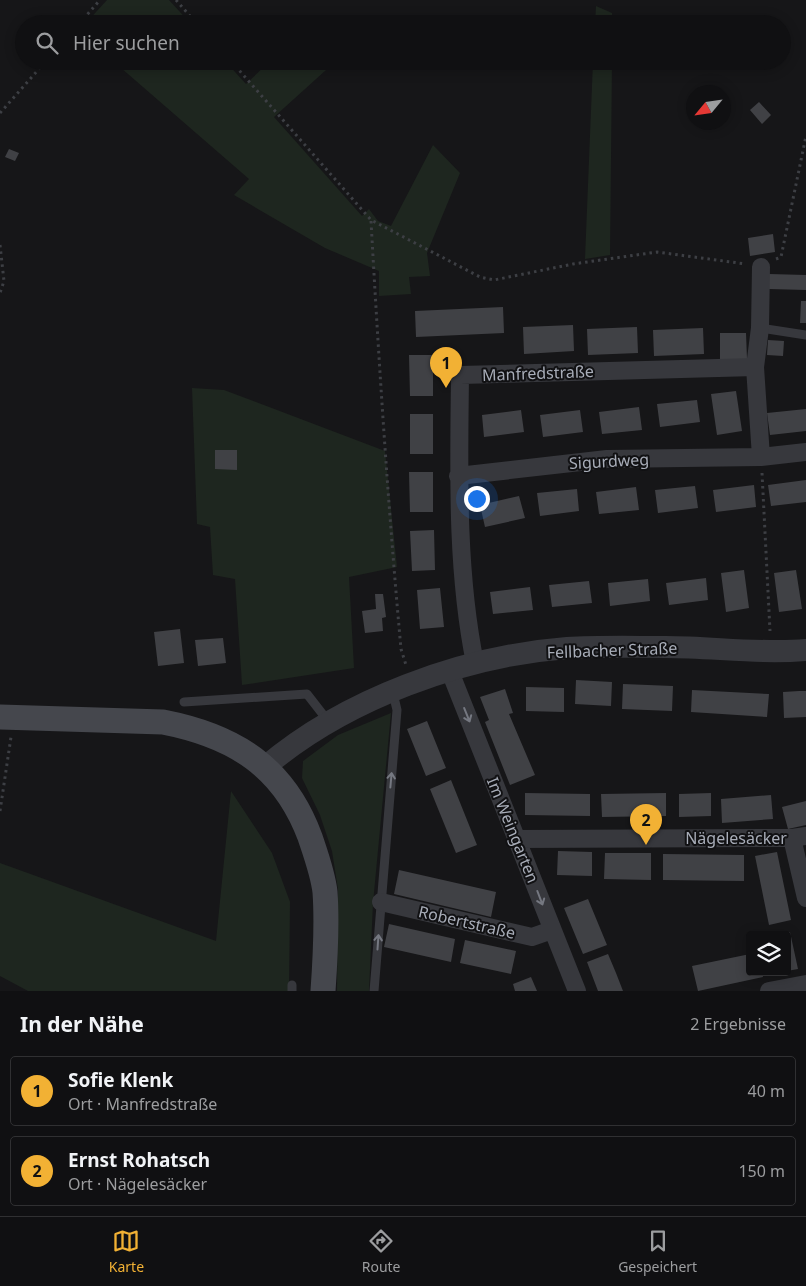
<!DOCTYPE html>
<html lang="de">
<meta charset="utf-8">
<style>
body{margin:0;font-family:"Noto Sans",sans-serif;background:#1e1e20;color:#f1f3f6}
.controls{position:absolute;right:15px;bottom:15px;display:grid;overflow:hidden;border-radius:5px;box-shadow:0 2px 12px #0003}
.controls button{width:45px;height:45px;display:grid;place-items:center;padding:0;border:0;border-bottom:1px solid #303032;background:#101012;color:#f1f3f6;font:25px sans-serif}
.compass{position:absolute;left:686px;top:85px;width:45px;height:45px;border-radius:50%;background:#101012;box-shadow:0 2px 12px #0003;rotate:241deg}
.you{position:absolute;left:476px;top:498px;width:18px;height:18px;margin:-12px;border:4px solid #fff;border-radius:50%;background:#1a73e8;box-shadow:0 0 0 8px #1a73e833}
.badge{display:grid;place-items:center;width:32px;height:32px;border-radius:50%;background:#f2b134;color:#111;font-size:16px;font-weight:700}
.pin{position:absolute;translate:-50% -41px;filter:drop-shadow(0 1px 2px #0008)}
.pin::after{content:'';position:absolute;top:26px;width:18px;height:15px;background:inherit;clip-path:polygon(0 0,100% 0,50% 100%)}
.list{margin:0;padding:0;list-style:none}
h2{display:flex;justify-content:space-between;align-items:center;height:65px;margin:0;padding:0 20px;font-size:21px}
h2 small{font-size:16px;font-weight:400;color:#9c9d9f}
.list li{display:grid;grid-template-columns:32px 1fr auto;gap:15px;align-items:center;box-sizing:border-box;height:70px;margin:0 10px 10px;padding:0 10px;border:1px solid #303032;border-radius:5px}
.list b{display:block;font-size:19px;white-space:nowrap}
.list p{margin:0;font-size:16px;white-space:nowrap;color:#9c9d9f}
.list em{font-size:16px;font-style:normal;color:#9c9d9f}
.icon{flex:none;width:28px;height:28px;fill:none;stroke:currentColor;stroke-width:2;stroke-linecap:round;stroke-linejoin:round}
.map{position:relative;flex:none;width:806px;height:991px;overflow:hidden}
.search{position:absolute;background:#101012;box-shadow:0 2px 12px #0003;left:15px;right:15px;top:15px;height:55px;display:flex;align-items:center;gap:12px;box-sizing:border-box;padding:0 18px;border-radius:28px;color:#9c9d9f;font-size:19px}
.sheet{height:225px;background:#101012}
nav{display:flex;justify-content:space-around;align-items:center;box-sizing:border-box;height:70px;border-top:1px solid #303032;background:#101012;font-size:14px;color:#9c9d9f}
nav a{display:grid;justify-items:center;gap:2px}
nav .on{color:#f2b134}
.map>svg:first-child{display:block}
</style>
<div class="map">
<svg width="806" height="991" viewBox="0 0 806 991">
<rect width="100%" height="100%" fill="#161618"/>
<path fill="#1e261f" d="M107 0H169L191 24H85Z
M596 6 612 13V24H595Z
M113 61H225L246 84 270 61H336L274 117 362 216 369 209 378 221 391 226 433 145 460 173 427 253 430 276 409 277 411 294 379 296V271L325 248 234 195 249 179Z
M593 61H612L610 255 585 259Z
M192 388 224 390 385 451 397 567 349 577 354 668 242 685 235 579 213 575 210 527 197 524Z
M391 713 373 903 369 991H337L338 889 332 851 320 815 302 778 303 761 338 735Z
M231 791 272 853 290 902 289 991H28L0 976V863L216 941Z"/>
<path fill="#404145" d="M759 102 771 115 762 124 750 110Z
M9 149 19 153 15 161 5 157Z
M773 234 775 252 750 256 748 238Z
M769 274 806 275V290L769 289Z
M801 301H806V323H800Z
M503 307 504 333 416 337 415 311Z
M573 325 574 351 524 354 523 327Z
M637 327 638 353 588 355 587 329Z
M703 328 704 354 654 356 653 330Z
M720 333H746L747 359H720Z
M768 340 784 341 783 356 767 355Z
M409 355H433V396H410Z
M736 391 742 431 717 435 711 394Z
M697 400 700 422 660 427 657 404Z
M639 407 642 430 602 434 599 412Z
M806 409V431L770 435 767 413Z
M521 410 524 432 484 437 482 415Z
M580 410 583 432 543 437 540 415Z
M410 414H433V454H410Z
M215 450H237V470L215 469Z
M409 472H433V512H410Z
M806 480V502L771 506 768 485Z
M754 485 756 507 716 512 713 490Z
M695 486 698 508 658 513 655 490Z
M636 487 639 510 599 514 596 492Z
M577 489 579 511 540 516 537 493Z
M519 496 525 518 485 527 480 505Z
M434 530 435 570 412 571 410 531Z
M744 570 749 608 726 612 721 573Z
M796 570 802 609 779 612 774 573Z
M706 578 708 600 669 605 666 583Z
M648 579 650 601 610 606 608 583Z
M589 581 592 603 552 607 549 585Z
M530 587 533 610 493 614 490 592Z
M440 588 444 627 420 629 417 590Z
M375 594H383L386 617 382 618 383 631 365 633 362 611 376 609Z
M180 629 184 663 158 666 154 632Z
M223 638 226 663 198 666 195 640Z
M576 680 612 682 611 706 575 704Z
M623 684 673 686 672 711 622 709Z
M526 687 564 688V712L526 711Z
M505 689 513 713 509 714 535 775 510 785 485 722 489 720 480 697Z
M692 690 769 694 767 717 691 712Z
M799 691H806V717L784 718 783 692Z
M427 721 446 768 426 776 407 729Z
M451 780 477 845 456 853 430 789Z
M525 793 590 794V816L525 815Z
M666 793V816L602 817 601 794Z
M711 793V816L679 817V794Z
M771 795 773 819 722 823 721 799Z
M806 801V825L788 829 782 807Z
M558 851 592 852V876L557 875Z
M777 852 791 920 769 925 755 856Z
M605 853H651V880L604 879Z
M663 854 744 855V881L663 880Z
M399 870 496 892 491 917 394 894Z
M588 899 607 945 583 954 564 908Z
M389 924 455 939 451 962 384 947Z
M790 932 798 969 787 971V935L781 934Z
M465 940 516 951 511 974 460 963Z
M608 954 616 973 623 991H598L587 962Z
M750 954V972H762L763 977 698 991 692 966Z
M531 977 537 991H515L513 984Z"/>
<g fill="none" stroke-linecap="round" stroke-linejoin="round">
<path stroke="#3d3f44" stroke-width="3" stroke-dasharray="2.5 4" stroke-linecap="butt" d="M176 0 197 24
M79 24 100 0
M231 61 371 220 480 277 494 280 573 264 657 252 746 264
M0 113 46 61
M371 221C379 364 388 506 401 649L406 665
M0 245 4 281 0 293
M776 259 781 257 806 136
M762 473 770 631
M0 811 11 737"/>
<path stroke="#37383d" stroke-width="9" d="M760 328 806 335
M184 702 307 694 328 721
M292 991V985
M374 991 397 710 393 693"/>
<path stroke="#37383d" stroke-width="18" d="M761 457 755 367 760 328 761 267
M458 476 607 459 761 457 806 452
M475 663C456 569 459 470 460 375L755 367
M449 669 577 991
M792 838 806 898
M516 839 792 838 806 836
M381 902 532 937 552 930
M769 991 806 984"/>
<path stroke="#37383d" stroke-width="22" d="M265 767C345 699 463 656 567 648 600 646 633 647 666 647 713 647 759 654 806 650"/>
<path stroke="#45474d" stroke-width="25" d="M0 717 163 722C235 736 284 767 310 837 316 855 323 874 325 892 327 920 325 963 323 991"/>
</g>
<defs><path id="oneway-shaft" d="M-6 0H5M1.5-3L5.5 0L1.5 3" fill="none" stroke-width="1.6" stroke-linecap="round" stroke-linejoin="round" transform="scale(1.25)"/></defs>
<g stroke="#757881">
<use href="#oneway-shaft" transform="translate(467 715) rotate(68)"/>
<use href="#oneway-shaft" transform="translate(391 780) rotate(-85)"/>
<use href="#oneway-shaft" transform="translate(540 898) rotate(69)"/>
<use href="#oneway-shaft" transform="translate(378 942) rotate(-86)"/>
</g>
<g text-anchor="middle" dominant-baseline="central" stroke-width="4" stroke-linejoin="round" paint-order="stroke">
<g font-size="16" fill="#a8adb8" stroke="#111113">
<text transform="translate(538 373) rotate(-2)">Manfredstraße</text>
<text transform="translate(609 461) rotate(-3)">Sigurdweg</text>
<text transform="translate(612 650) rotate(-2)">Fellbacher Straße</text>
<text transform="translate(513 830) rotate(68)">Im Weingarten</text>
<text x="736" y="838">Nägelesäcker</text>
<text transform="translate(467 922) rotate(13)">Robertstraße</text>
</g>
</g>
</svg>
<div class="controls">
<button><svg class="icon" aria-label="layers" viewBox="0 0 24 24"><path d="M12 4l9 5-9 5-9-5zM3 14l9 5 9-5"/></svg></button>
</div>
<svg class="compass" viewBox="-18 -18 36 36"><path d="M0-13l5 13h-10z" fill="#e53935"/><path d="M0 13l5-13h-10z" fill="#9c9d9f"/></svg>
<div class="you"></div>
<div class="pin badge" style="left:446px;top:388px">1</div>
<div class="pin badge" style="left:646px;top:845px">2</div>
<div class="search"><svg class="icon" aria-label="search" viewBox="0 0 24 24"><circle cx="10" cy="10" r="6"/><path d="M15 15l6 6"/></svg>Hier suchen</div>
</div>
<section class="sheet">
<h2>In der Nähe<small>2 Ergebnisse</small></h2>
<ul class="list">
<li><span class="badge">1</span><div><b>Sofie Klenk</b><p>Ort · Manfredstraße</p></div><em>40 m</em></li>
<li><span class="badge">2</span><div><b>Ernst Rohatsch</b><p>Ort · Nägelesäcker</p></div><em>150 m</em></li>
</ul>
</section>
<nav>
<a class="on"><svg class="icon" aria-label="map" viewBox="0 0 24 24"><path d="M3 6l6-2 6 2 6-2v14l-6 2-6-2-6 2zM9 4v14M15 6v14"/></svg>Karte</a>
<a><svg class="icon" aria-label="directions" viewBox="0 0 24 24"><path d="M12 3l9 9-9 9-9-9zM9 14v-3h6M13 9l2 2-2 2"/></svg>Route</a>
<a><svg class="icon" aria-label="saved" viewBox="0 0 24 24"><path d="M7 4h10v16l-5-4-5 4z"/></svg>Gespeichert</a>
</nav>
